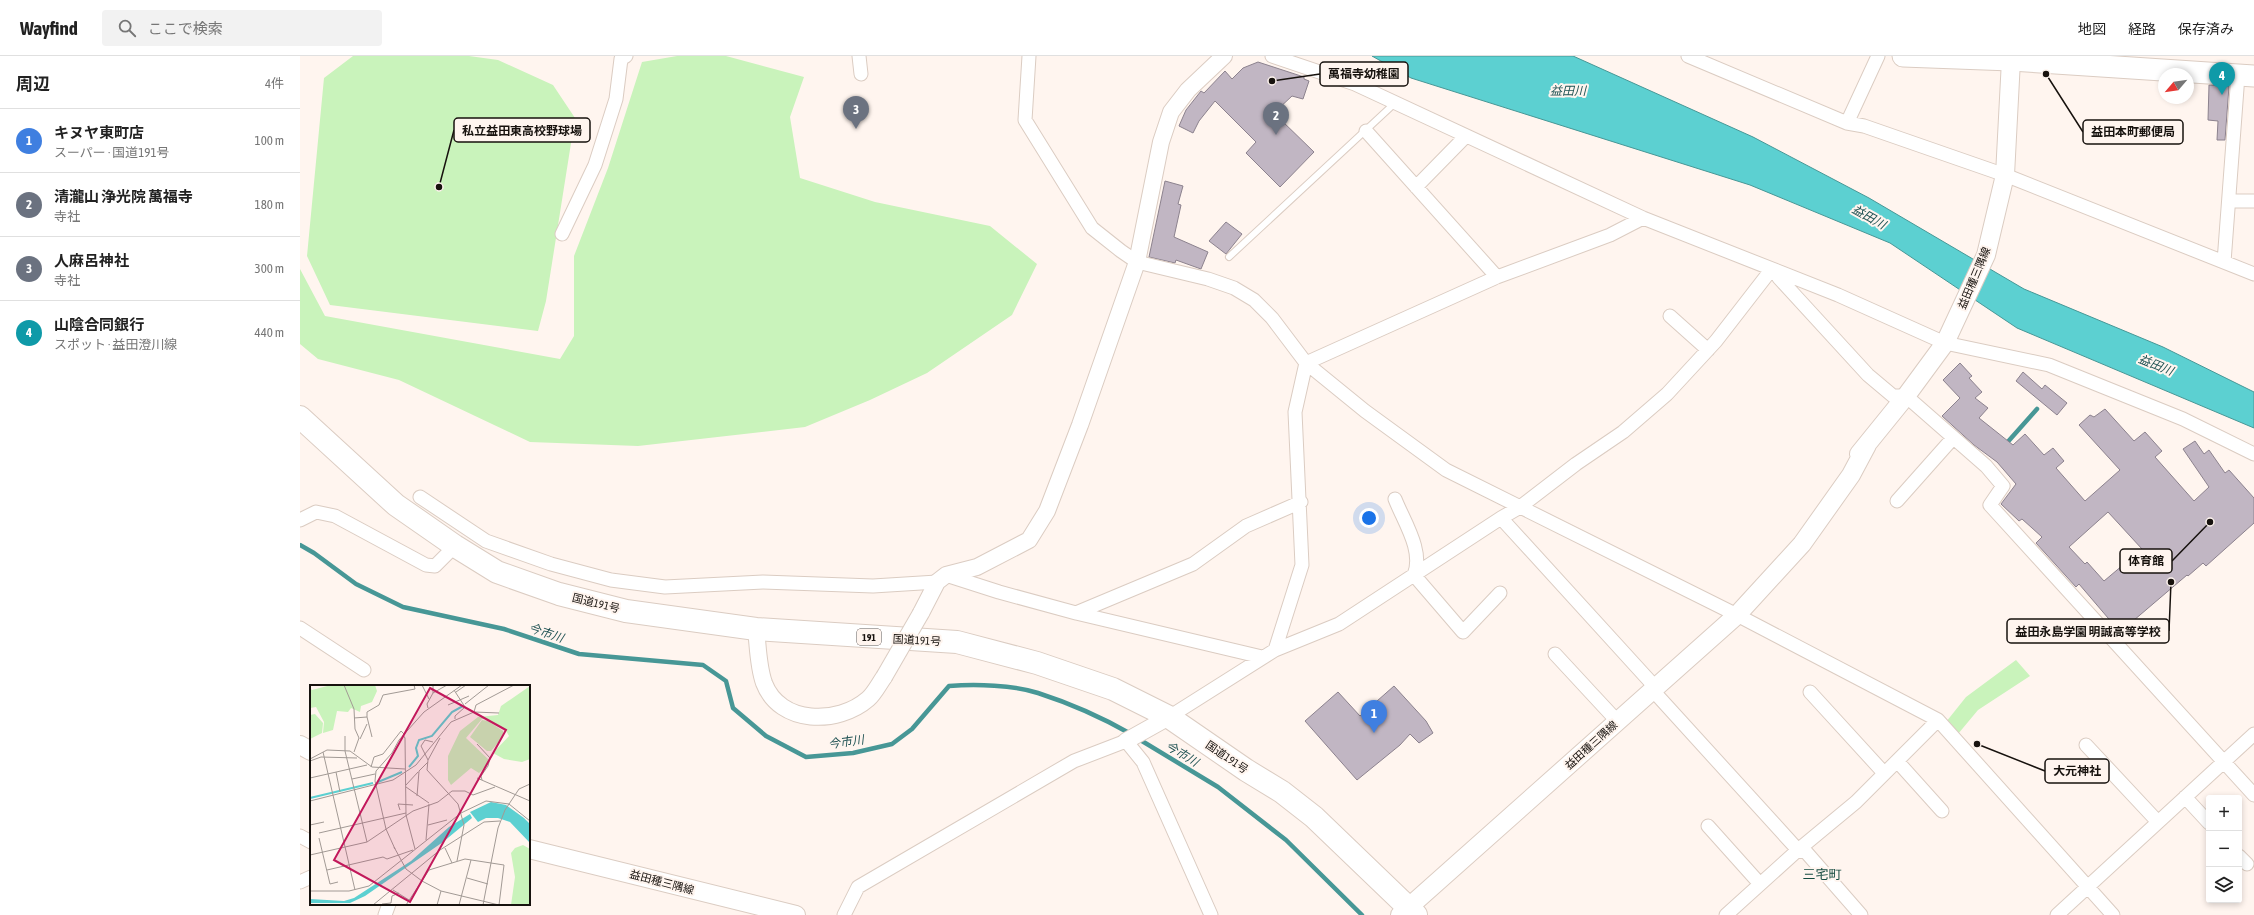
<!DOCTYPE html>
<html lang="ja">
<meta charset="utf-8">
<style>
body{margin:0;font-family:"Asap Condensed","Noto Sans JP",sans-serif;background:#f2f2f2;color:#222}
.controls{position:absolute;right:12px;bottom:12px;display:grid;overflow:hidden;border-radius:4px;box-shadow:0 2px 6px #0003}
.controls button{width:36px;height:36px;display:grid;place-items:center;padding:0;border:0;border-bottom:1px solid #e0e0e0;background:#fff;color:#222;font:20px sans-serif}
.compass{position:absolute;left:1858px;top:12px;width:36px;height:36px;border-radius:50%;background:#fff;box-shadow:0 2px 6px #0003;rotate:241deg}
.you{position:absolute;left:1069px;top:462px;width:14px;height:14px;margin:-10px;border:3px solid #fff;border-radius:50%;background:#1a73e8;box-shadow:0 0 0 6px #1a73e833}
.badge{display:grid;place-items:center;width:26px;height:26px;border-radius:50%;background:#1a73e8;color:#fff;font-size:13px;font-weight:700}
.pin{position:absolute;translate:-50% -33px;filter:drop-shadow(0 1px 2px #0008)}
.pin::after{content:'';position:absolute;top:21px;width:14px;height:12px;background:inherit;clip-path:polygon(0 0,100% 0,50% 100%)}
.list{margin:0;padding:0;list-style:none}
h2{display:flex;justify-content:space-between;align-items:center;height:52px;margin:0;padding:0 16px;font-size:17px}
h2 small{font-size:13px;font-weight:400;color:#767676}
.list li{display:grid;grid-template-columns:26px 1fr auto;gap:12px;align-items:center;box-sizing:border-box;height:64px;padding:0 16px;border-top:1px solid #e0e0e0}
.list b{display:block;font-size:15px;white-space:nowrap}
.list p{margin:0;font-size:13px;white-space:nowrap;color:#767676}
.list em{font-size:13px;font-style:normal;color:#767676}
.icon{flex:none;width:22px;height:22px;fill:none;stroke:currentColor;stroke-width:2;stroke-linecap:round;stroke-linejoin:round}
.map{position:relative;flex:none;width:1954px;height:859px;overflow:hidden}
header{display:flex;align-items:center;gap:24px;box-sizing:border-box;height:56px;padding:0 20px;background:#fff;border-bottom:1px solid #e0e0e0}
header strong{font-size:19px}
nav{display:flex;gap:22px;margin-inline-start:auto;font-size:14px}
.search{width:280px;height:36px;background:#f2f2f2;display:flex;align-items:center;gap:10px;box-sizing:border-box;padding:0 14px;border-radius:4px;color:#767676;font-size:15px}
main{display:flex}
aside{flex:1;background:#fff}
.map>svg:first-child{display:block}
</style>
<header>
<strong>Wayfind</strong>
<div class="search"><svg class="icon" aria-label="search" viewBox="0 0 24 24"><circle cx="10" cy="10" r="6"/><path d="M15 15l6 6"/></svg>ここで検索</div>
<nav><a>地図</a><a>経路</a><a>保存済み</a></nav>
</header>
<main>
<aside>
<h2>周辺<small>4件</small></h2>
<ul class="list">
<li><span class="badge" style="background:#3f7fe0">1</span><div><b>キヌヤ東町店</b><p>スーパー · 国道191号</p></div><em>100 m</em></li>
<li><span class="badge" style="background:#6b7280">2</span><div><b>清瀧山 浄光院 萬福寺</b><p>寺社</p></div><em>180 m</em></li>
<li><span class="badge" style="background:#6b7280">3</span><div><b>人麻呂神社</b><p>寺社</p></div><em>300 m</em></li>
<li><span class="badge" style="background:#0f9aa8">4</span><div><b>山陰合同銀行</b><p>スポット · 益田澄川線</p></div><em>440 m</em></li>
</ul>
</aside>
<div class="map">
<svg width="1954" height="859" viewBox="0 0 1954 859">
<rect width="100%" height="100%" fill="#fff5ef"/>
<path fill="#c9f3bb" d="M53 0H169L198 4 253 29 275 62 246 245 238 275 30 249 7 200 24 22Z
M377 0H426L504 21 490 61 500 122 575 146 690 170 737 208 712 259 627 317 570 344 505 371 338 390 230 386 99 324 18 303 0 288V213L25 260 260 303 274 280V200L308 112 342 6Z
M1716 604 1730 620 1678 654 1658 678 1646 666 1666 641Z"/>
<path fill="#5cd0d1" stroke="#479796" d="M1072 0H1273L1453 81 1569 142 1724 233 1863 291 1954 336V372L1717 272 1590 187 1450 129 1111 22Z"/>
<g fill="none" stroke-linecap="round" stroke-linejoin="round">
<path stroke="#479796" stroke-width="4.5" d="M1705 389 1737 353
M0 489 14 497 56 528 103 551 204 573 279 598 403 609 426 625 433 652 466 680 506 701 553 697 592 688 612 673 649 630C676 628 713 629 738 637 769 647 803 662 831 678
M837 682 918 731 986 784 1062 859"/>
</g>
<path fill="#c1b6c3" stroke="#8c828e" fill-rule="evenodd" d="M958 6 1004 21V23L1009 25 1003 43 992 40 977 54 982 59 979 62 1014 96 980 131 946 97 956 86 915 45 899 65 893 77 879 70 886 54 901 35 904 37 925 15 932 23 943 12Z
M1909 29 1929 30 1925 84H1917L1918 65 1908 64Z
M865 125 883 130 878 148 881 149 874 181 908 196 901 213 876 204 875 207 849 201Z
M926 166 942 178 926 198 909 185Z
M1660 307 1672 320 1669 322 1682 336 1675 342 1688 352 1679 362 1713 389 1725 378 1744 399 1753 392 1764 405 1756 412 1785 445 1820 414 1779 369 1790 359 1794 361 1805 353 1834 385 1845 376 1862 395 1855 401 1894 445 1909 431 1883 393 1895 385 1904 398 1909 394 1925 417 1929 414 1954 442V467L1906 510 1903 507 1888 520 1887 519 1820 576 1779 528 1776 531 1736 487 1742 481 1722 463 1719 465 1701 448 1716 428 1697 406 1674 389 1642 360 1660 342 1643 324ZM1808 456 1842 493 1804 525 1787 506 1785 508 1769 491Z
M1723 316 1742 333 1745 329 1767 347 1757 359 1716 325Z
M1094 630 1126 665 1133 677 1119 687 1110 678 1100 689 1057 724 1005 665 1038 636 1060 660Z"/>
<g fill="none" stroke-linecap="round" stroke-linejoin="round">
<defs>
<path id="service" d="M929 201 1095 47"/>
<path id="minor" d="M559 0 561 18
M729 0 725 64 792 172 821 195 837 206 908 223 934 232 954 244 972 262 1006 307 1065 355 1146 414 1437 559 1638 664 1813 859
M972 0 1055 28 1343 162 1538 239 1645 287 1749 309 1883 363 1954 398
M1388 0 1547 67 1564 70 1705 119 1954 218
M1547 67 1578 0
M1066 75 1197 221
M1116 131 1166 80
M1929 145H1954
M262 178 295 109 316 43 321 3 326 0
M1924 206 1938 19
M1476 216 1479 222 1568 319 1593 340H1606L1686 410 1703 430 1690 449 1954 739
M1370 260 1408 294
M1006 307 1197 221 1310 179 1343 162
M120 441 186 485 251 508 311 524 365 531 463 526 573 530 637 526
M1095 443C1104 466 1124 495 1114 519L1163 576 1200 537
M1597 445 1653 382
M1201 462 1356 632 1357 639 1498 794 1506 796 1561 859
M0 464 16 456 35 460 126 509 135 510 155 490
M646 519 699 536 776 557 893 508 946 470 1001 446
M776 557 962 601
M0 572 64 614
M975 594 1002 509 995 356 1006 307
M1255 598 1318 666
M1510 636 1584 717
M869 661 975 594 1039 568 1201 462 1220 451 1276 408 1323 376 1367 338 1416 285 1471 214
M1786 689 1858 766
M1597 705 1642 755
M1885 741 1909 767
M1408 770 1460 828
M0 780 11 786
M1939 800 1947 808
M0 826 11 821
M85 859 89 848
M544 859 558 831 774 705 826 685 843 706 911 859
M1426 859 1498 794 1556 746 1638 664
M1757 859 1954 678"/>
<path id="tertiary" d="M621 557 637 526 646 519 677 511 729 484 747 455 780 369 837 206 861 86 871 56 888 34 924 0
M456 573C458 590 458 610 464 627 480 669 538 669 568 643 574 638 579 628 584 621
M826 685 869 661"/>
<path id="secondary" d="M1559 398 1606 340 1645 287 1686 199 1705 119 1711 4
M0 689 11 695
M229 793 496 859
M1100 859 1437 559 1502 488 1551 419 1567 389"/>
<path id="primary" d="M1603 0 1711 4 1954 20"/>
<path id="trunk" d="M0 361 96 449 155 490 197 516 259 538 326 555 456 573 657 586 737 607 813 633 869 661 946 714 982 736 1014 761 1116 859"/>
</defs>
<use href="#service" stroke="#dbccc2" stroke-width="8"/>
<use href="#minor" stroke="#dbccc2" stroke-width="15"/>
<use href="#tertiary" stroke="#dbccc2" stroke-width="18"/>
<use href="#secondary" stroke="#dbccc2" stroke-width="20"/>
<use href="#primary" stroke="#dbccc2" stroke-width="23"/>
<use href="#trunk" stroke="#dbccc2" stroke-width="24"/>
<use href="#service" stroke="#fff" stroke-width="6"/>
<use href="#minor" stroke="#fff" stroke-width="13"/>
<use href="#tertiary" stroke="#fff" stroke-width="16"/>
<use href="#secondary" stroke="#fff" stroke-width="18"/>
<use href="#primary" stroke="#fff" stroke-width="21"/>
<use href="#trunk" stroke="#fff" stroke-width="22"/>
<defs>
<path id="tertiary-bridge" d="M584 621 621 557"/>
</defs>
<use href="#tertiary-bridge" stroke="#dbccc2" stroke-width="18" stroke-linecap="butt"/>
<use href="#tertiary-bridge" stroke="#fff" stroke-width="16"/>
</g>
<g text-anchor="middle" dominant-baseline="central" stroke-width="4" stroke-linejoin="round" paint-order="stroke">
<rect fill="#fff5ef" stroke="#5d5652" stroke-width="1" x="557" y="573" width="24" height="16" rx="3"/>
<g font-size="10" font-weight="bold" fill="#17120e">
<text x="569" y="581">191</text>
</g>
<g font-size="11" fill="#17120e" stroke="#fff5ef">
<text transform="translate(1674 222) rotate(-67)">益田種三隅線</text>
<text transform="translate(296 547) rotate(14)">国道191号</text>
<text transform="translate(617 584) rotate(3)">国道191号</text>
<text transform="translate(1291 689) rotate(-42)">益田種三隅線</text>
<text transform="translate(927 701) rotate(34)">国道191号</text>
<text transform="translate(362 826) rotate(15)">益田種三隅線</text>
</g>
<g font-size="12" font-style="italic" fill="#215354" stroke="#fff5ef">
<text x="1268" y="35">益田川</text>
<text transform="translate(1569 161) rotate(29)">益田川</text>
<text transform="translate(1856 309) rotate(22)">益田川</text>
<text transform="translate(246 577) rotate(18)">今市川</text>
<text transform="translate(546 686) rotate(-8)">今市川</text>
<text transform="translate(882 698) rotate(31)">今市川</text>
</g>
<g font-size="13" fill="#154b40" stroke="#fff5ef">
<text x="1522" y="818">三宅町</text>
</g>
</g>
<g transform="translate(10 629)">
<rect width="220" height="220" fill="#fff5ef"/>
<path d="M21 0H65L67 6 62 17 51 21 50 27 41 23 38 27 27 26 23 45 13 48 14 37 6 22 0 23V3L2 5ZM220 1V74L212 77 194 74 183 68 199 51 195 44 177 34H172L156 53 179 75 176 81 169 88 161 83 141 100 138 95V71L150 46 168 32 188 30 191 21ZM5 29 13 38 12 48 0 54V30ZM172 35 178 36 193 46V52L181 66H177L160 52ZM213 160 220 164V220H201L205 192 201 168 205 163Z" fill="#c9f3bb"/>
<path d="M181 117 196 120 214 133 220 139V158L200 137 188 133H176L168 137 160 127ZM160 129 162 133 133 157 55 211 40 218H0V214L34 216 44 213 101 176 139 142Z" fill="#5cd0d1"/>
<path fill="none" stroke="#5cd0d1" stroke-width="2" d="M99 82 108 71 106 63 109 55 122 51 142 27 153 21M68 97 92 87M0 113 63 98"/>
<path fill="none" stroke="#a29a95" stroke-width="1" d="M34 0 44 24 45 44 49 53 44 67M112 0 119 14M144 5 155 22 145 31V34M146 7 156 0M123 8 137 0M155 19 179 0M138 20 159 11M118 23 117 19 123 8V0M164 27 166 20 204 0M57 32 62 52M44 33 57 32V27L69 20 73 10 105 4 104 0M93 50 95 53 96 130 105 164M35 51V66L57 157M50 54 57 39M123 57 115 55 111 61 118 75 117 85 148 119 154 140 147 176M167 59 180 73 178 81 171 91 172 95M13 67 45 205M0 74 17 65 40 66 62 82 95 84M118 75 130 53M0 76 11 72 47 73M61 82 64 72 73 69 91 46 94 49M26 87 30 107M0 93 57 80M167 93 220 116M42 94 65 89M96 100 108 87M96 102 119 118M107 111 109 86 118 77M0 116 83 95 106 80 141 37 164 27 189 28M90 125 88 119 103 120M0 140 14 137M118 140 137 135M9 148 96 128M9 153 20 199 28 197M116 155 119 119M84 162 96 184 112 196M135 163 142 178M85 164 76 144 65 96 66 86 82 68 89 55 114 27 152 0M0 170 57 157 103 126 128 117 142 106H155L163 110 185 102M17 185 73 172 77 174 103 165M157 193 178 199M112 196 131 206 189 220M83 205 99 215M0 206H39L59 201 151 128 176 116 199 119 220 136M72 219 81 218 82 211 89 208M63 220 130 165 174 137 190 136M96 220 119 185 155 174 181 178 188 143 195 125 209 104 220 99M127 220 131 206M149 220 161 175M173 220 181 178 194 180 189 220"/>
<path fill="#c2185b" fill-opacity="0.15" stroke="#c2185b" stroke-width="2" d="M120 3 196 45 100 217 24 175Z"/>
<rect width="220" height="220" fill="none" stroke="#17120e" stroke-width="2"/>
</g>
<path fill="none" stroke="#17120e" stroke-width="1.5" d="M972 25L1020 18M139 131L154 74M1746 18L1783 76M1910 466L1872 505M1871 526L1869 575M1677 688L1745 715"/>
<g fill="#17120e" stroke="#fff5ef" stroke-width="1.5">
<circle cx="972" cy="25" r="4"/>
<circle cx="139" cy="131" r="4"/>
<circle cx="1746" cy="18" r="4"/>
<circle cx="1910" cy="466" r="4"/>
<circle cx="1871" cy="526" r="4"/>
<circle cx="1677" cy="688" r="4"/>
</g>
<g fill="#fff5ef" stroke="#17120e" stroke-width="1.5">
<rect x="1020" y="6" width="88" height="24" rx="4"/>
<rect x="154" y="62" width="136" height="24" rx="4"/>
<rect x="1783" y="64" width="100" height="24" rx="4"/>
<rect x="1820" y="493" width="52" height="24" rx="4"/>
<rect x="1707" y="563" width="162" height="24" rx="4"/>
<rect x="1745" y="703" width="64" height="24" rx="4"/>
</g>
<g font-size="12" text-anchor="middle" font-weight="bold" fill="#17120e">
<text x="1064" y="22">萬福寺幼稚園</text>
<text x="222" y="79">私立益田東高校野球場</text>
<text x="1833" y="80">益田本町郵便局</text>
<text x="1846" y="509">体育館</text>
<text x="1788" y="580">益田永島学園 明誠高等学校</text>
<text x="1777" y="719">大元神社</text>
</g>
</svg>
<div class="controls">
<button>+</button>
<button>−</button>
<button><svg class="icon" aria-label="layers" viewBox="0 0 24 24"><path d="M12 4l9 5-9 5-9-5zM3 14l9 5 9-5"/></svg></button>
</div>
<svg class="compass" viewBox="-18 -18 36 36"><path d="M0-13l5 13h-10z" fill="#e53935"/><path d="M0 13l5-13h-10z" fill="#767676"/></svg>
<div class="you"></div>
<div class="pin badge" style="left:1074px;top:677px;background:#3f7fe0">1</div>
<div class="pin badge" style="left:976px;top:79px;background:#6b7280">2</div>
<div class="pin badge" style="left:556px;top:73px;background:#6b7280">3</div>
<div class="pin badge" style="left:1922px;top:39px;background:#0f9aa8">4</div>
</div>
</main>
